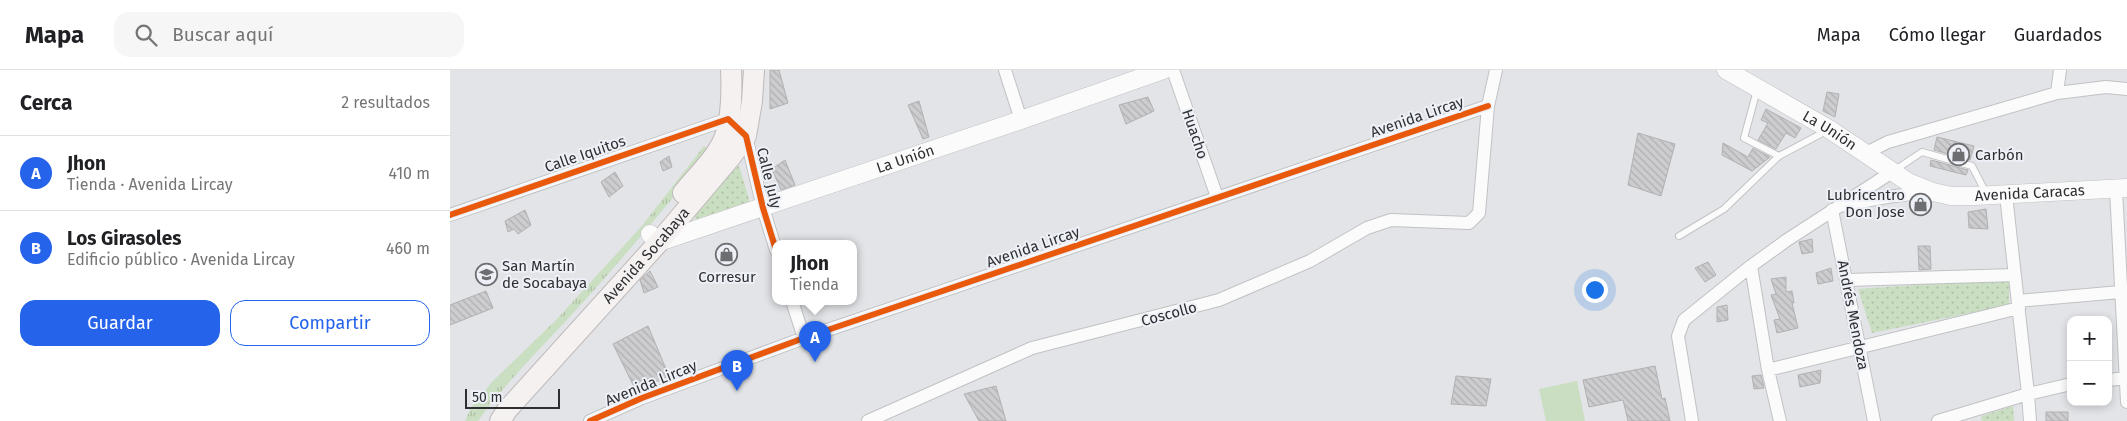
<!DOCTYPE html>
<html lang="es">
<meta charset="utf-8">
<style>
body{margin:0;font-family:"Fira Sans",sans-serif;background:#f6f6f6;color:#202124}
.controls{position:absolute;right:15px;bottom:15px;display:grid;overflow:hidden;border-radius:10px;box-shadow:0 2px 8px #0003}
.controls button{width:45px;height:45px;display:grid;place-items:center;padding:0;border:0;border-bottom:1px solid #e0e0e0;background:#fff;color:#202124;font:25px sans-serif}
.scale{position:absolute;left:15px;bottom:12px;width:95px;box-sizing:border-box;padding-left:5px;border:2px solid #2e2f32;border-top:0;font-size:14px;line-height:18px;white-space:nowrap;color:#2e2f32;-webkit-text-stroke:4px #edf0f7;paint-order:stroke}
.you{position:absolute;left:1144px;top:219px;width:18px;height:18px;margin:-12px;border:4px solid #fff;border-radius:50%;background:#1a73e8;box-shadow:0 0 0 8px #1a73e833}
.badge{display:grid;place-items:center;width:32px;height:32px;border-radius:50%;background:#2563eb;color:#fff;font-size:16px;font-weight:700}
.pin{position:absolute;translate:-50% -41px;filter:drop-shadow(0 1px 2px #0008)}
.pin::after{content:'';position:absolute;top:26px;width:18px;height:15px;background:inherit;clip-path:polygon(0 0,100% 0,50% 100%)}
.popup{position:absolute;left:322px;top:170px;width:85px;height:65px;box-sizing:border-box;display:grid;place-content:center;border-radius:10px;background:#fff;filter:drop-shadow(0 1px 4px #0005);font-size:16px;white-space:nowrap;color:#757577}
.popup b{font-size:19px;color:#202124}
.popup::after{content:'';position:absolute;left:50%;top:100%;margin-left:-10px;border:10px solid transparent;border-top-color:#fff}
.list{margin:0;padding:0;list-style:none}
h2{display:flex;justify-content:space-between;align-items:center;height:65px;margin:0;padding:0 20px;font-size:21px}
h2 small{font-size:16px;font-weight:400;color:#757577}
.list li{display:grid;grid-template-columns:32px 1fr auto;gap:15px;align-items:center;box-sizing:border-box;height:75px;padding:0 20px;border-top:1px solid #e0e0e0}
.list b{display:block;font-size:19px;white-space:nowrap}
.list p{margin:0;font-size:16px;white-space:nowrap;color:#757577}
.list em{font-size:16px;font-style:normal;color:#757577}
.actions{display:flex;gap:10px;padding:15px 20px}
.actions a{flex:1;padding:11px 0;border:1px solid #2563eb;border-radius:15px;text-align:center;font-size:18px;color:#2563eb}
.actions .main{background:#2563eb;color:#fff}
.icon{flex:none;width:28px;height:28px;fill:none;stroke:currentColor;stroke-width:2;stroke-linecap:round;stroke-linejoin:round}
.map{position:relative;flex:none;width:1677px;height:351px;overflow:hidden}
header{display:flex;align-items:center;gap:30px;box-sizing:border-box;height:70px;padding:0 25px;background:#fff;border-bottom:1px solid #e0e0e0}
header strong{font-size:24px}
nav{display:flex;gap:28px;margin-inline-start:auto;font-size:18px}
.search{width:350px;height:45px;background:#f6f6f6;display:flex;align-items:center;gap:12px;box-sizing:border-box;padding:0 18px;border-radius:15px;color:#757577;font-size:19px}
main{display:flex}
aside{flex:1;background:#fff}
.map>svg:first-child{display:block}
</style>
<header>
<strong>Mapa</strong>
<div class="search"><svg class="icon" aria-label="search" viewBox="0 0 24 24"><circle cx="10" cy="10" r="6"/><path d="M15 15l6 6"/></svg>Buscar aquí</div>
<nav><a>Mapa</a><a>Cómo llegar</a><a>Guardados</a></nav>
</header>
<main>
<aside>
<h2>Cerca<small>2 resultados</small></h2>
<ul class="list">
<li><span class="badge">A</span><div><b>Jhon</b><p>Tienda · Avenida Lircay</p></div><em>410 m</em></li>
<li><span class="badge">B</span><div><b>Los Girasoles</b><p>Edificio público · Avenida Lircay</p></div><em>460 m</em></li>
</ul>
<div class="actions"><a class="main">Guardar</a><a>Compartir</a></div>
</aside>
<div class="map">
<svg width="1677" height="351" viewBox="0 0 1677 351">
<defs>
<pattern id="grass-tufts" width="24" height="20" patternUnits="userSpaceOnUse" patternTransform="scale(1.25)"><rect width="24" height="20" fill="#cadec1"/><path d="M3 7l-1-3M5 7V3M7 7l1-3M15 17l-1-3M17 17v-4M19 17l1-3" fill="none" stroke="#aebfa6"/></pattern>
<pattern id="park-dots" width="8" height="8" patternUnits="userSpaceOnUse" patternTransform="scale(1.25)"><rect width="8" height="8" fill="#cadec1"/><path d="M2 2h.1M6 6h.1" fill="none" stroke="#aebfa6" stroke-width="1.8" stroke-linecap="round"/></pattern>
<pattern id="building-back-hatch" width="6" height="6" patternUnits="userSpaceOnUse" patternTransform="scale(1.25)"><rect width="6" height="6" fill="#cdcdd0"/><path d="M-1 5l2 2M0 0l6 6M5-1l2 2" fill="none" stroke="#b0b0b3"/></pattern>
</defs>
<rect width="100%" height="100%" fill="#e2e4e7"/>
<path fill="url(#grass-tufts)" d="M254 76 260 81C221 131 180 180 137 228 100 269 60 307 28 351H15L21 338 42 312 106 250 191 157Z"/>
<path fill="url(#park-dots)" d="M289 95 300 133 246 149 243 145Z
M1559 209V235L1422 263 1408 219Z
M1563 336 1564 351H1532L1531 346Z"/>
<path fill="#cadec1" d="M1127 311 1135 351H1096L1089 319Z"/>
<path fill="url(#building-back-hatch)" stroke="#b1b1b4" d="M320 0H329L338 33 320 39Z
M1377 22 1389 24 1385 47 1373 41Z
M698 27 704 41 676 54 669 35Z
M469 31 479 67 473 69 458 35Z
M1316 39 1351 58 1345 68 1336 63 1326 79 1308 70 1318 53 1311 50Z
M1188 63 1225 74 1211 126 1178 115Z
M1487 67 1524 76 1520 90 1484 80Z
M1273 73 1298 87 1303 78 1320 87 1302 101 1272 85Z
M219 86 222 97 213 101 210 92Z
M335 90 345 115 331 120 322 99Z
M1481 90 1518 100 1516 105 1480 96Z
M165 102 173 116 159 127 151 112Z
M1536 139 1538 159 1519 158 1518 142Z
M75 140 81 155 68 164 64 159 58 162 55 151Z
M1362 169 1363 182 1352 184 1349 172Z
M1468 176H1480L1481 199 1469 200Z
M1258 192 1266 205 1255 212 1245 198Z
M1381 198 1383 211 1368 214 1366 203Z
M200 201 208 217 194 223 190 210Z
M1336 207V222L1342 221 1344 233H1342L1348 258 1327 263 1324 250 1330 249 1321 225 1326 224 1321 209Z
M36 221 43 238 0 255V235Z
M1277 235 1278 250 1267 252V237Z
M198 256 219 306 186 321 163 274Z
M1205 296 1212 329 1215 328 1220 351H1178L1173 330 1139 337 1133 310Z
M1371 300 1370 313 1350 317 1348 305Z
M1311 305 1314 318 1304 319 1302 306Z
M1006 306 1041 309 1036 336 1001 334Z
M546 316 556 351H529L514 324Z
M1596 342H1618V351H1596Z"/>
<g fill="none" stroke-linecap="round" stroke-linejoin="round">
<defs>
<path id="service" d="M1307 20 1294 68 1329 86 1378 60
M1445 100 1472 82 1522 96 1536 123
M1229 166 1274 139 1329 86"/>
<path id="minor" d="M555 0 571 50
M723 0 767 127
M1607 23 1610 0
M1414 84 1438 72 1607 23 1656 17 1677 19
M1666 119 1677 332
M1556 125 1578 324 1580 351
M1396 136C1424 128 1452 124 1480 123
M1382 140 1424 351
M0 145 278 49 296 66 313 138 326 180
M1301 196 1318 300 1330 351
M1397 210 1565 205
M342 231 354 268
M1568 231 1670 222
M1318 300 1569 238
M1658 310 1677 308
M140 351 192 328 354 268 1038 36
M418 351 582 278 769 230 860 191 917 158 941 150 1019 153 1029 143 1038 36 1046 0
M1242 351 1228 266 1234 250 1301 196 1337 170 1442 102
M1488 351 1578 324 1621 314"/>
<g id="secondary">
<path id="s1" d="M1276 0 1379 59 1458 112 1483 122 1501 126H1524L1677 118"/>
<path id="s2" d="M200 164 209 172 571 50 713 0"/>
</g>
<g id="primary">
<path d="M233 123C247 105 270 85 276 63 282 43 282 20 281 0"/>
<path id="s3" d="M50 351 57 340 209 172 280 88 296 66 302 31 304 0"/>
</g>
</defs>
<use href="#service" stroke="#c0c2c4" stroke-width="8"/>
<use href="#minor" stroke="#c0c2c4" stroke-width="14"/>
<use href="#secondary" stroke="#c0c2c4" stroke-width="19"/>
<use href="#primary" stroke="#bfb9ba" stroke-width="22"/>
<use href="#service" stroke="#fbfbfb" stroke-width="6"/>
<use href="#minor" stroke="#fbfbfb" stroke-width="12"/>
<use href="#secondary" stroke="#fbfbfb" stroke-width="18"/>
<use href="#primary" stroke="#f5f1f1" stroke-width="20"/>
<defs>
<path id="cycleway" d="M0 145 278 49 296 66 313 138 326 180
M140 351 192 328 354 268 1038 36"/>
</defs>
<use href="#cycleway" stroke="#edf0f7" stroke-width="9"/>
<use href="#cycleway" stroke="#e8590c" stroke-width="6"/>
</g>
<defs>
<symbol id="shop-ring" viewBox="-11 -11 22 22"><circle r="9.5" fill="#edf0f7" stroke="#6d6e71" stroke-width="1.5"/><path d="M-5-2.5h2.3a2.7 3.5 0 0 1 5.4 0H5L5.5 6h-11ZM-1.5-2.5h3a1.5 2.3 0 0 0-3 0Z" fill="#6d6e71"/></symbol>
<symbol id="school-ring" viewBox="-11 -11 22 22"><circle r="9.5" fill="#edf0f7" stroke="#6d6e71" stroke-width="1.5"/><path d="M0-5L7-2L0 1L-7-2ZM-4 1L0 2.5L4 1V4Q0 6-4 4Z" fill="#6d6e71"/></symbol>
</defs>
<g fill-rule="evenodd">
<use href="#shop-ring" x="1496" y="72" width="25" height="25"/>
<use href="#shop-ring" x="1458" y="122" width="25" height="25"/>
<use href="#shop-ring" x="264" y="172" width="25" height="25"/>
<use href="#school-ring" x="24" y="192" width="25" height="25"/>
</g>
<g text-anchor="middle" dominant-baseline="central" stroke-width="4" stroke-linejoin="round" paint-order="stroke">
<g font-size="15" fill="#2e2f32" stroke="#edf0f7">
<text transform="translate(967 47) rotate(-19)">Avenida Lircay</text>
<text stroke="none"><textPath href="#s1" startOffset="120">La Unión</textPath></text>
<text transform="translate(745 64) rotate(71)">Huacho</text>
<text transform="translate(135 84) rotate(-19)">Calle Iquitos</text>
<text stroke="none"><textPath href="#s2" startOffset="272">La Unión</textPath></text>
<text transform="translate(319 108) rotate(76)">Calle July</text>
<text stroke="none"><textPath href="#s1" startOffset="338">Avenida Caracas</textPath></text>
<text transform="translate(583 177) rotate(-19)">Avenida Lircay</text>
<text stroke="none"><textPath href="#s3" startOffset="221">Avenida Socabaya</textPath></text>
<text transform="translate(719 244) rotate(-15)">Coscollo</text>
<text transform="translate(1403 245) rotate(79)">Andrés Mendoza</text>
<text transform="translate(201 313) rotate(-22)">Avenida Lircay</text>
</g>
<g font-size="15" fill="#2e2f32" stroke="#edf0f7" text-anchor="start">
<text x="1525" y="85">Carbón</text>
<text x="1455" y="125" text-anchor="end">Lubricentro<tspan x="1455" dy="17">Don Jose</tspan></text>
<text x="52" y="196">San Martín<tspan x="52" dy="17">de Socabaya</tspan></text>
<text x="277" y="207" text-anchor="middle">Corresur</text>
</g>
</g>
</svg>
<div class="controls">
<button>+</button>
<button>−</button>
</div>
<div class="scale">50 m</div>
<div class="you"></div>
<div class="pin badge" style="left:365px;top:292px">A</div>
<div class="popup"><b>Jhon</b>Tienda</div>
<div class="pin badge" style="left:287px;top:321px">B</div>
</div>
</main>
